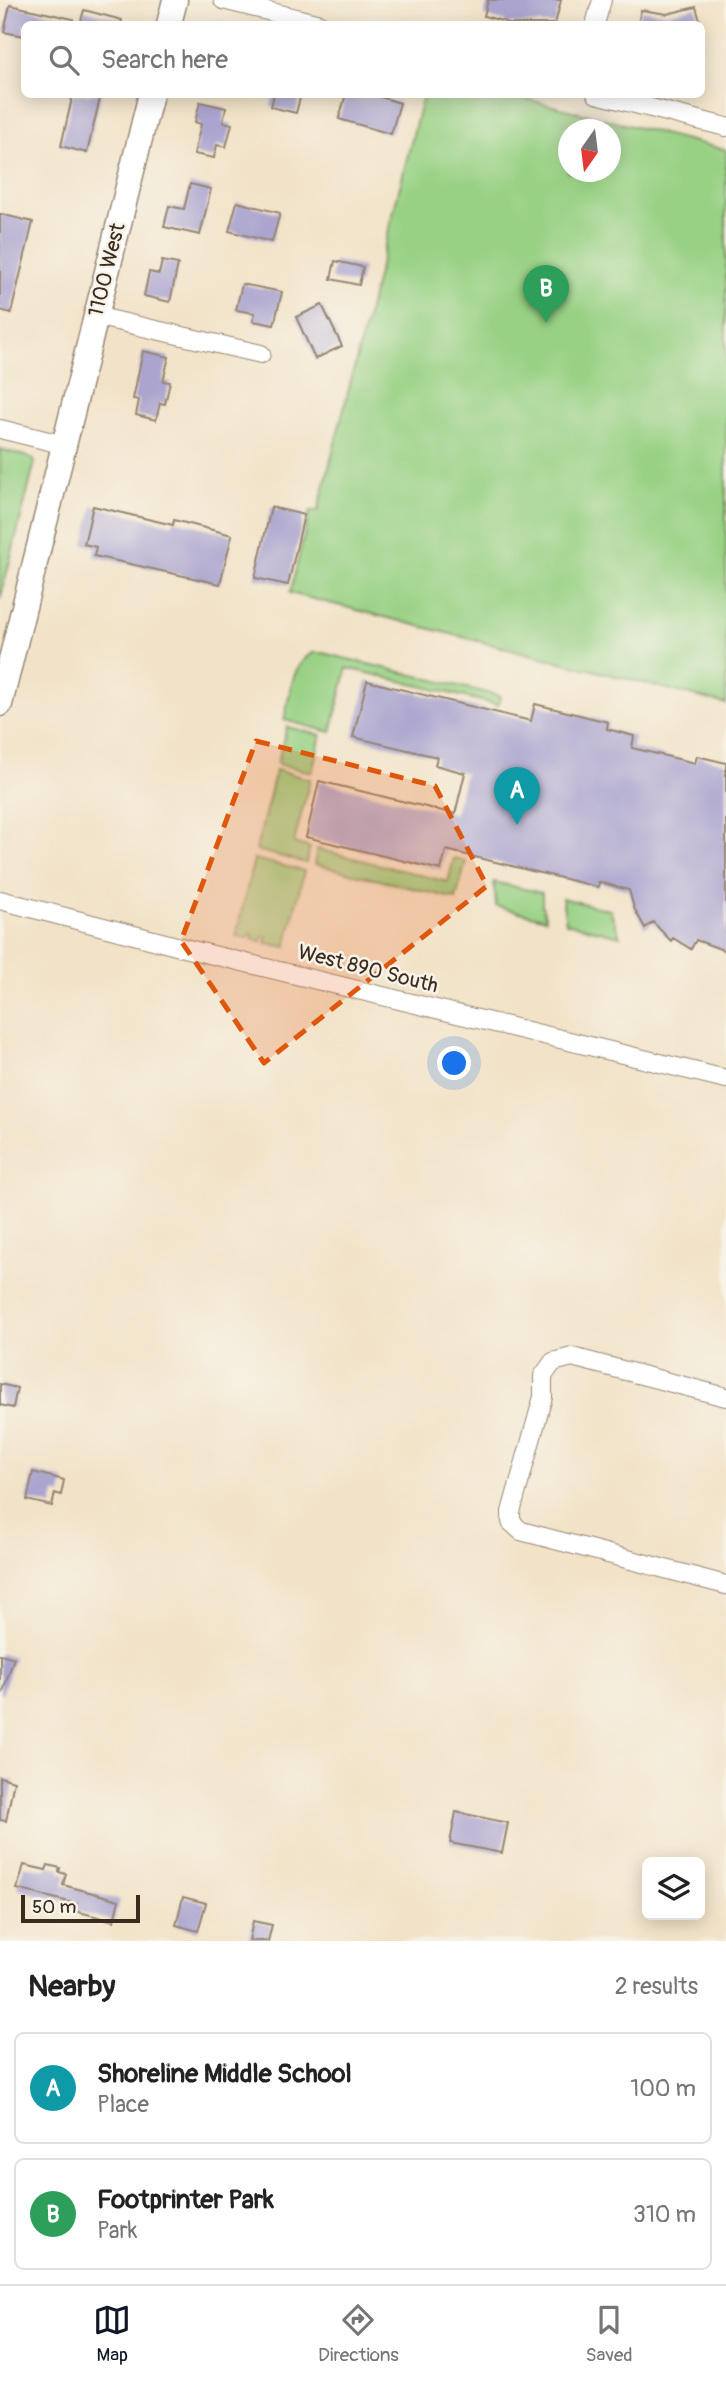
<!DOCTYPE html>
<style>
body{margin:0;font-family:Pangolin,sans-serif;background:#f2f2f2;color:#222}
.controls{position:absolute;right:21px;bottom:21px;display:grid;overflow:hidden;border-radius:10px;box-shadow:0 4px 18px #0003}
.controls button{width:63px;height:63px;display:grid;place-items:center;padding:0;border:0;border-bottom:2px solid #e0e0e0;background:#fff;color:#222;font:35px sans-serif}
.compass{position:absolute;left:558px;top:119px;width:63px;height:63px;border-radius:50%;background:#fff;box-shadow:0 4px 18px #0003;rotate:194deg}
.scale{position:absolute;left:21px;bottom:18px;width:119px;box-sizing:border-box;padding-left:7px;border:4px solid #3b2a1e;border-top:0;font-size:19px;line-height:24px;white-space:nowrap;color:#3b2a1e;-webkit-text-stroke:5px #f7f3e8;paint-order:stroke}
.you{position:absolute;left:455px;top:1064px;width:24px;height:24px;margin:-18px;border:5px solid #fff;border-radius:50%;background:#1a73e8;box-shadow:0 0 0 10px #1a73e833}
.badge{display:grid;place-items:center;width:46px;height:46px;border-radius:50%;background:#111827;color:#fff;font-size:23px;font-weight:700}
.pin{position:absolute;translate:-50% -58px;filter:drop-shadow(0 2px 4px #0008)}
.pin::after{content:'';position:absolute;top:37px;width:24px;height:21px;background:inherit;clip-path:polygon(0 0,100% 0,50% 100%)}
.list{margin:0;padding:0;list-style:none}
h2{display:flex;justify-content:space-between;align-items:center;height:91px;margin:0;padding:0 28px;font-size:30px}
h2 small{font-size:23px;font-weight:400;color:#767676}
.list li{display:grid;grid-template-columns:46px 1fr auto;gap:21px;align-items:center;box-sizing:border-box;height:112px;margin:0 14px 14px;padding:0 14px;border:2px solid #e0e0e0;border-radius:10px}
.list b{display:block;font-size:26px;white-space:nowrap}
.list p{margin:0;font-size:23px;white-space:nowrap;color:#767676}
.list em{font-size:23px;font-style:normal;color:#767676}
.icon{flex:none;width:38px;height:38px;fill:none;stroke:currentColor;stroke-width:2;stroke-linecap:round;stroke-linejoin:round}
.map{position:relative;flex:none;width:726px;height:1941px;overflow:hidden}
.search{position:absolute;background:#fff;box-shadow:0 4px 18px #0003;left:21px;right:21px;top:21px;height:77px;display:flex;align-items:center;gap:18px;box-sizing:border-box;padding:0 24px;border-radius:10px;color:#767676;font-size:26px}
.sheet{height:343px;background:#fff}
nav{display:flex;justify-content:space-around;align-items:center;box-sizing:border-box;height:98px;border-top:2px solid #e0e0e0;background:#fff;font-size:19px;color:#767676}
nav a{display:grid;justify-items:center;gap:4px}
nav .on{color:#111827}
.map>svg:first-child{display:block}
</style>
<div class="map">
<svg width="726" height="1941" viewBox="0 0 726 1941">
<rect width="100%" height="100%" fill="#f7f3e8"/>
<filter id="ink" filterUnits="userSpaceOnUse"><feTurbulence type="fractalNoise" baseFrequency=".0143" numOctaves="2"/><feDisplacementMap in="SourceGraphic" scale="14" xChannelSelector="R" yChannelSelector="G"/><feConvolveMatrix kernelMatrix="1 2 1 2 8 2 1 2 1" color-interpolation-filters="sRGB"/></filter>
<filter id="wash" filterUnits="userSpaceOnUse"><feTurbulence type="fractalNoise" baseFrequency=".00686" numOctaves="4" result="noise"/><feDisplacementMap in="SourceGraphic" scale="28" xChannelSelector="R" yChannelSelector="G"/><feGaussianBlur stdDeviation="1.57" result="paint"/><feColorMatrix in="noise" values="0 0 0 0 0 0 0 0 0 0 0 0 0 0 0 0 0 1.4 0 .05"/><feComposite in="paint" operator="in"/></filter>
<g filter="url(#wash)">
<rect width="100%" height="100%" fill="#f2e3c8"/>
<path fill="#98d184" stroke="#6a7e51" stroke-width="2" fill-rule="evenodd" d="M423 95H510L726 150V704L290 593 310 511H318ZM568 130H610V172H568Z
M0 449 32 458 35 462 0 600Z
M313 653H323L500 696 498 705 347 668 331 732 284 720C290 698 290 664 313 653Z
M287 727 321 735 312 772 277 764Z
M276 770 310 779 294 843 310 848 306 863 256 850Z
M317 849 448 882 454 858 466 861 456 899 314 864Z
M254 859 304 871 286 947 266 943 267 938 263 937 261 942 252 939 253 935 249 933 248 938 236 936Z
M494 882 542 893V906L546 919 496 906Z
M562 898 610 910 620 936 566 923Z"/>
<g id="blocks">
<path fill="#aaa4cf" d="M488 0H561L555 24H505L506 22 484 16Z
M10 5 73 19 72 24H24V36L4 32Z
M696 7 701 24H638L641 10 667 14Z
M84 10 122 20 121 24H80Z
M73 94H101L87 153 61 146Z
M274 94H301L296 113 271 107Z
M346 94H371L400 103 391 134 339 119Z
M200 102 226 108 223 122 232 124 226 147 217 145 214 158 194 154 201 124 195 122Z
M190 184 211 189 200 235 164 227 169 206 184 209Z
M237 202 280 213 272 242 229 231Z
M0 214 33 222 11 313 0 310Z
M162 261 178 264 170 302 144 296 149 272 159 274Z
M335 261 363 267 359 285 331 279Z
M242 284 282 292 274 325 253 321 255 313 236 310Z
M322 305 342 346 315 359 296 317Z
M143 351 169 357 163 381 170 382 165 404 160 403 156 420 136 415 139 400 133 399Z
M93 506 173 525 174 520 232 535 220 584 94 556 96 547 84 544Z
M271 507 304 515 288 585 255 578Z
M367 681 531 721 535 704 608 722 607 729 634 736 632 748 695 763 697 756 726 763V951L696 940 691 949 673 938 671 941 653 922 645 928 634 908 629 890 599 882 598 887 446 850 441 870 306 837 319 781 455 814 465 773 435 765 437 757 353 737Z
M0 1384 17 1388 13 1408 0 1405Z
M33 1472 64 1480 61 1495 55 1493 52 1506 27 1500Z
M0 1654 14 1658 2 1694H0Z
M0 1777 14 1781 6 1821 0 1820Z
M456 1812 508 1823 502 1853 450 1843Z
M24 1865 46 1870 48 1865 60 1868 59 1872 66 1874 63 1885 119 1900 114 1921 75 1911 77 1904 17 1889Z
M183 1897 206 1903 198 1931 176 1925Z
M253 1921 272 1925 268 1941H249Z"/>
</g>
</g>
<g filter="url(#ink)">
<use href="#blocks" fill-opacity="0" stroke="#968673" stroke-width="2"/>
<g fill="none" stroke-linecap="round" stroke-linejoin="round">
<defs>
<path id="street" d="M223 0 320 24
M595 24 602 0
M596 94 726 127
M95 316 261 354
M0 429 65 445
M0 900 184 948 726 1079
M726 1397 572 1357 553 1362 543 1376V1397L511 1512V1522L521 1531 726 1585"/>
<path id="secondary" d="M169 24 175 0
M0 704 151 94"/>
</defs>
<use href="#street" stroke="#968673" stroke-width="20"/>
<use href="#secondary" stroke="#968673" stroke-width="27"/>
<use href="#street" stroke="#fff" stroke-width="18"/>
<use href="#secondary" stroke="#fff" stroke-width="24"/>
</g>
</g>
<path fill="#df570d" fill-opacity="0.2" stroke="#df570d" stroke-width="5" stroke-dasharray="14 9" stroke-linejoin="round" d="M256 741 435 786 487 886 264 1063 181 941Z"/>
<g text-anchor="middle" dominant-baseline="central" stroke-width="5" stroke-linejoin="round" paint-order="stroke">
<g font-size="21" fill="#3b2a1e" stroke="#f7f3e8">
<text transform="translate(107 270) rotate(-76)">1100 West</text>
<text transform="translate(368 969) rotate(14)">West 890 South</text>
</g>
</g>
</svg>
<div class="controls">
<button><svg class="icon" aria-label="layers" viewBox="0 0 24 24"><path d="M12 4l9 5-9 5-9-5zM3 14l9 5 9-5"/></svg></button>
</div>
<svg class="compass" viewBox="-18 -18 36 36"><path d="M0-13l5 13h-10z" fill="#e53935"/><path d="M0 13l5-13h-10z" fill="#767676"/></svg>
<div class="scale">50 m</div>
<div class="you"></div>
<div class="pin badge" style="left:517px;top:825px;background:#0f9aa8">A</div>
<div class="pin badge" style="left:546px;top:323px;background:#2e9e5b">B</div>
<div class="search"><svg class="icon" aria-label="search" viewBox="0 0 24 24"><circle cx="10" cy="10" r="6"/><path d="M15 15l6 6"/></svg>Search here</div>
</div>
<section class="sheet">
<h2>Nearby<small>2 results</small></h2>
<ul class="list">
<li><span class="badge" style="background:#0f9aa8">A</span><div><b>Shoreline Middle School</b><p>Place</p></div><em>100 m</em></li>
<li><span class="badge" style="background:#2e9e5b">B</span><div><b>Footprinter Park</b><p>Park</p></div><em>310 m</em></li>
</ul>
</section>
<nav>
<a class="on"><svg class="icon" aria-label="map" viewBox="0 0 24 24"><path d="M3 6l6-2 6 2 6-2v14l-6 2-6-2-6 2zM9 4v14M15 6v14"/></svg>Map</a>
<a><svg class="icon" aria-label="directions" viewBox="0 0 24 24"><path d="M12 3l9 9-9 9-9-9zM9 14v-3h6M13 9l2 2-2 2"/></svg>Directions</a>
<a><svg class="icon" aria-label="saved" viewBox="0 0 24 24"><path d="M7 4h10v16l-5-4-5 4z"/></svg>Saved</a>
</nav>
